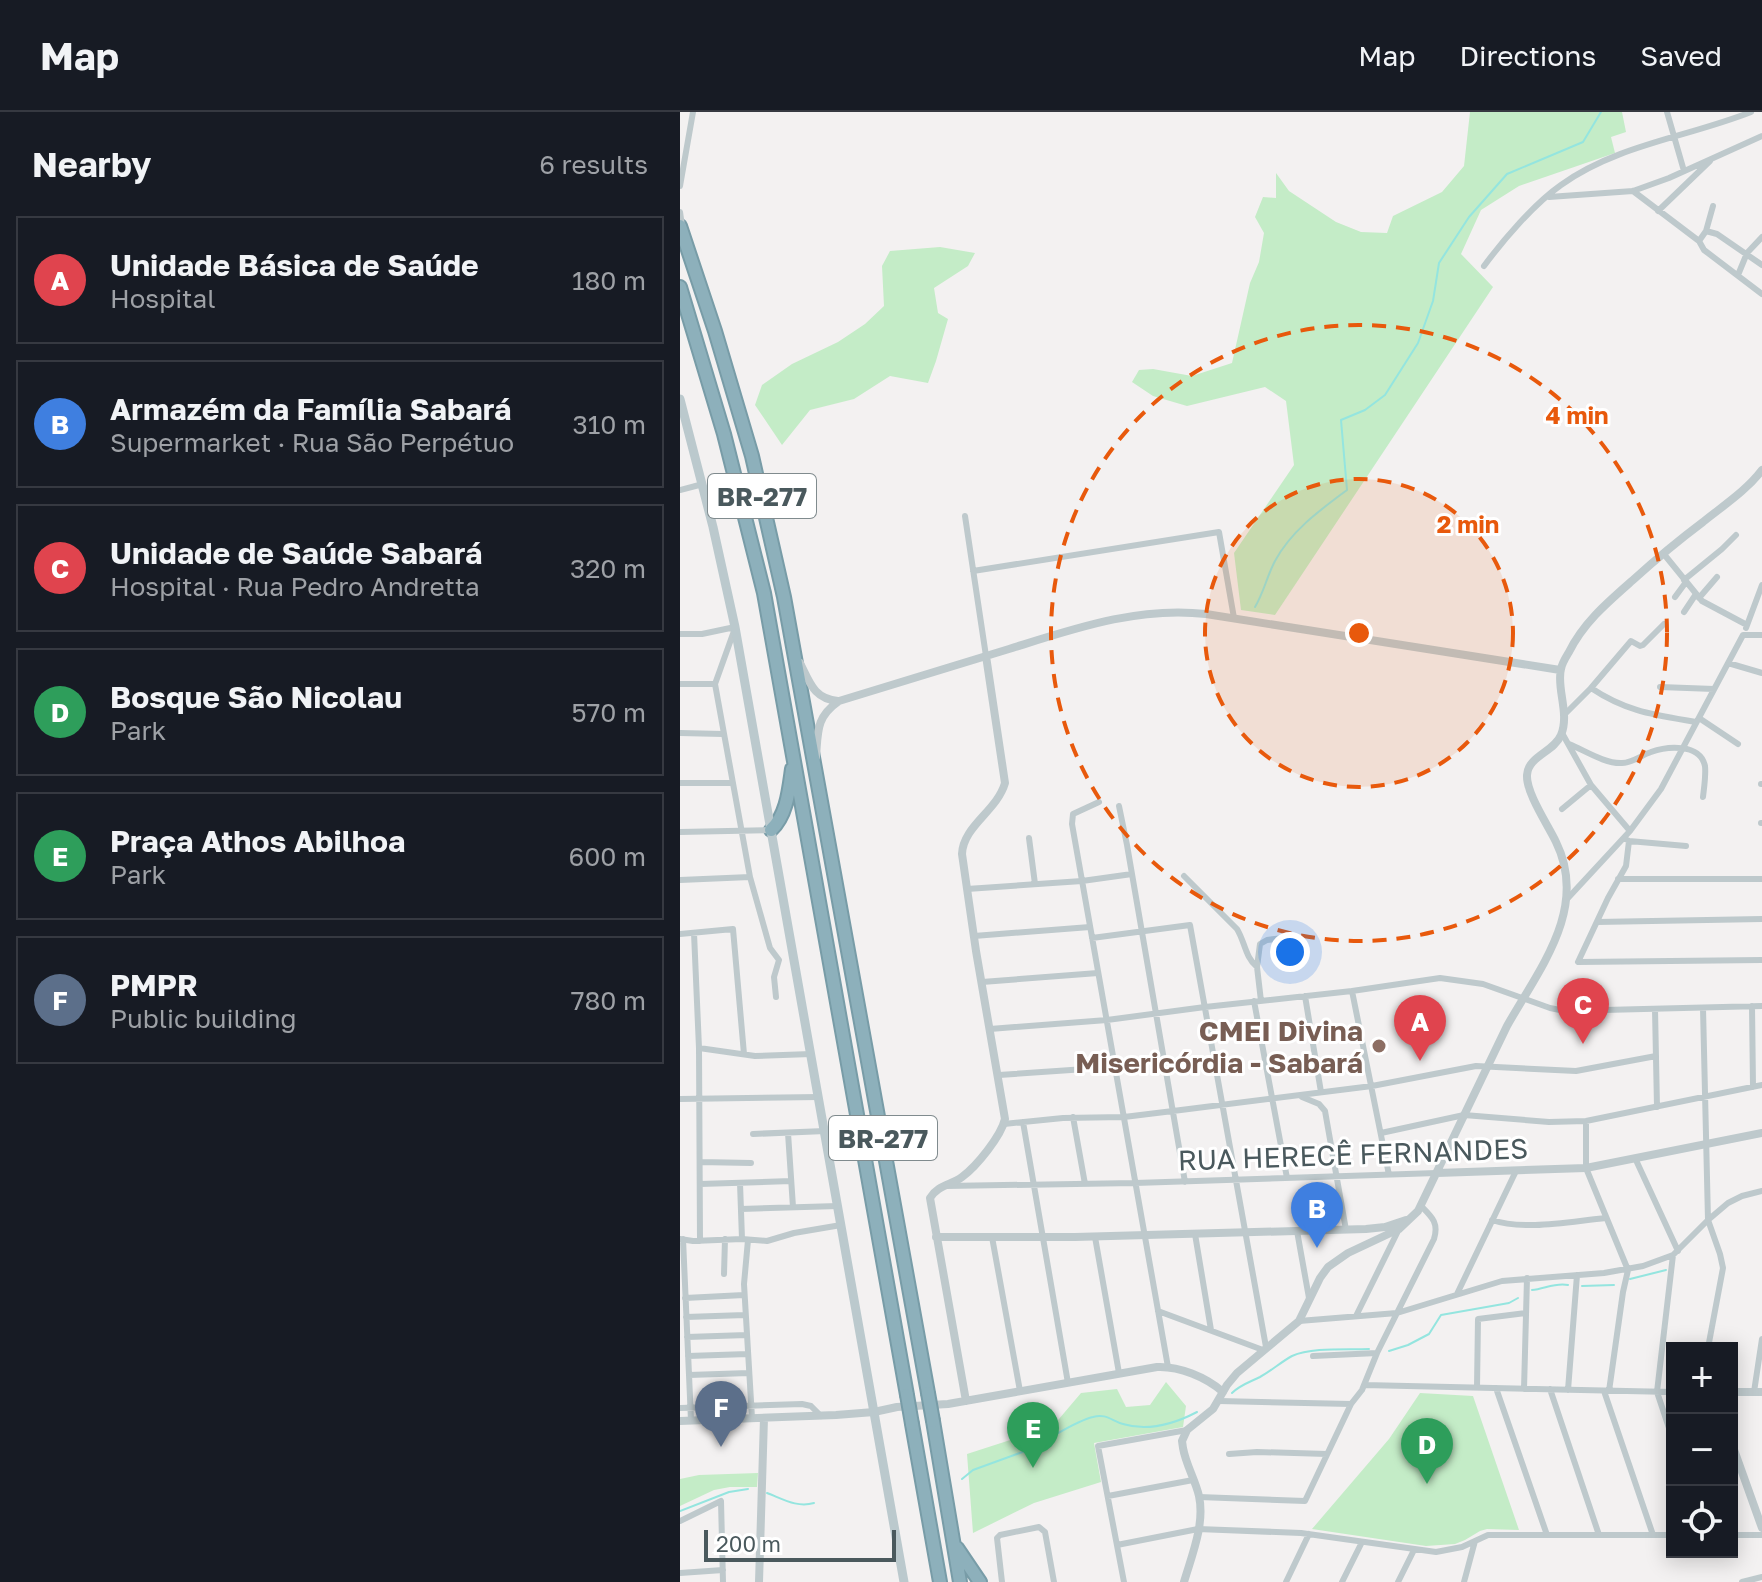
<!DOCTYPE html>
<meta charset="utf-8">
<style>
body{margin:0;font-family:"Golos Text",sans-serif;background:#20242c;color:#f1f3f6}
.controls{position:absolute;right:24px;bottom:24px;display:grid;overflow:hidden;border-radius:0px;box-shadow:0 4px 20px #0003}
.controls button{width:72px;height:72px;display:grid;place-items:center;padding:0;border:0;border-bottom:2px solid #363941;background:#171b24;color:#f1f3f6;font:40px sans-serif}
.scale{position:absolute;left:24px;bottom:20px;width:192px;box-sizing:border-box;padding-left:8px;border:4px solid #4a595d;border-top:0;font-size:22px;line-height:28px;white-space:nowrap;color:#4a595d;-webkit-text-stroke:6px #fff;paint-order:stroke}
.you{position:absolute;left:610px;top:840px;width:28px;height:28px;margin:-20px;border:6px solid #fff;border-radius:50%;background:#1a73e8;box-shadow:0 0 0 12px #1a73e833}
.badge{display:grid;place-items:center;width:52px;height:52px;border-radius:50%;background:#8c9099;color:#fff;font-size:26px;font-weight:700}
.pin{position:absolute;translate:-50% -66px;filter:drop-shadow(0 2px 4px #0008)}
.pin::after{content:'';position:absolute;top:42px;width:28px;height:24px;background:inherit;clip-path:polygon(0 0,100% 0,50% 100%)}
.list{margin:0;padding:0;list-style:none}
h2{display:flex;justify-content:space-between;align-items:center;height:104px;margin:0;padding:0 32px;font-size:34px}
h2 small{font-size:26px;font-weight:400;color:#9ea1a6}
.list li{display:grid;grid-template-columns:52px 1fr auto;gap:24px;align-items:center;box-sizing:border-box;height:128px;margin:0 16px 16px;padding:0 16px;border:2px solid #363941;border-radius:0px}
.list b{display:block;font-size:30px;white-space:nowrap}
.list p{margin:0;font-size:26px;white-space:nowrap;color:#9ea1a6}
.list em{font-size:26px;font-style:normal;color:#9ea1a6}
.icon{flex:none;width:44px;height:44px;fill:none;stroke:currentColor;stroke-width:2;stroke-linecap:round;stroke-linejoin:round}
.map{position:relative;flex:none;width:1082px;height:1470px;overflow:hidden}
header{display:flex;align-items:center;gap:48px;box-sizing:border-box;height:112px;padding:0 40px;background:#171b24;border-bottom:2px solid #363941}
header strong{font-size:38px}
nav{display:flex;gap:44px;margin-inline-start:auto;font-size:28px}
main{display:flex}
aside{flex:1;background:#171b24}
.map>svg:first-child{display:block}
</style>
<header>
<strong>Map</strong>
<nav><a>Map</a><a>Directions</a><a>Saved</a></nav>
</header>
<main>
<aside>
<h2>Nearby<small>6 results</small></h2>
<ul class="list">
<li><span class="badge" style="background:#e0444e">A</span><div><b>Unidade Básica de Saúde</b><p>Hospital</p></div><em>180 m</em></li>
<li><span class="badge" style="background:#3f7fe0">B</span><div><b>Armazém da Família Sabará</b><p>Supermarket · Rua São Perpétuo</p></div><em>310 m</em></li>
<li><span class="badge" style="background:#e0444e">C</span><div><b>Unidade de Saúde Sabará</b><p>Hospital · Rua Pedro Andretta</p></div><em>320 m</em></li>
<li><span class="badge" style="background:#2e9e5b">D</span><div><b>Bosque São Nicolau</b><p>Park</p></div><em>570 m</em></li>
<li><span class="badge" style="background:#2e9e5b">E</span><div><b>Praça Athos Abilhoa</b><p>Park</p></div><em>600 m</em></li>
<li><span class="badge" style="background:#5c6f8a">F</span><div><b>PMPR</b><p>Public building</p></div><em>780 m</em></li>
</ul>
</aside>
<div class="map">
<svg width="1082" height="1470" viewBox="0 0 1082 1470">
<rect width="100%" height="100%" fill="#f3f1f1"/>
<path fill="#c4ecc7" d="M790 0H942L946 20 931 25 935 41 839 74 801 98 781 142 813 175 595 503 561 498 554 441 614 353 606 289 585 275 507 294 473 284 452 270 459 258 473 257 512 264 552 251 570 171 579 150 584 121 575 105 583 85 596 86V61L609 79 656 110 681 120 707 121 713 104 762 80 784 54Z
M260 135 295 141 288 154 254 176 258 201 268 207 256 249 248 271 210 264 174 287 130 298 102 333 75 293 82 273 112 252 158 230 185 212 204 194 202 154 210 139Z
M486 1270 506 1294 503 1315 414 1331 421 1370 354 1391 293 1421 287 1342 373 1314 401 1281 437 1277 446 1295 470 1293Z
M740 1281 793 1284 839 1418 807 1417 800 1419 785 1428 775 1432 746 1434 632 1417 709 1327Z
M78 1361 77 1375H50L34 1378 0 1394V1367L19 1363Z"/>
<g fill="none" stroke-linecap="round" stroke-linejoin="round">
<path stroke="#94e5df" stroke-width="2" d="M575 495C584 480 587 464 595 449 611 419 640 398 667 378L661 308 685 298 705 283 738 231 753 189 759 151 789 105 827 62 903 30 921 0
M950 1167 986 1158
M902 1174 934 1173
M852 1178C864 1177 876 1170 888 1173
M709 1239 728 1233 749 1222 761 1203 829 1191 838 1186
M552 1281C560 1273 570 1270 580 1265 591 1259 601 1250 612 1244 632 1235 667 1238 689 1237
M282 1367 293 1358 359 1334 362 1330C378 1322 396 1309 413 1305 426 1301 432 1309 443 1312 469 1320 494 1312 517 1300
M87 1381C103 1387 117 1396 134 1391
M0 1399 49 1380 68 1377"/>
<defs>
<path id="motorway" d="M0 114 35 219 72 344 104 485 248 1281
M0 175 44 322 84 481 227 1283
M91 718C107 703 109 678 112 657
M253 1309 280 1470
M232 1312 260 1470
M277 1436 300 1470"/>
</defs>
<use href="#motorway" stroke="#789ca7" stroke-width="16"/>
<path stroke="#bec9cc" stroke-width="6" d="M987 0 1004 59
M0 74 13 0
M953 79 1019 129 1024 138 1082 182
M869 85 953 79 989 66 1082 24
M978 99 1030 49
M0 100 2 114
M1026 119 1037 122 1082 153
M1019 129 1026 119 1033 94
M804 154C824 127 854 92 881 73 936 33 1008 25 1071 0
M1058 163 1067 141 1082 125
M0 378 23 372
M285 404 306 544
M983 441 1022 489 1067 513
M293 459 539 420 554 506
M1004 468 1042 437 1056 423
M995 485 1006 470
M1019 486 1037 465
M1004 500 1016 482
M1066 516 1082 473
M54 519 35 572 70 765 90 836 99 848 94 865 96 885
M0 522H22L55 515
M1048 551 1082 561
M0 572H35
M980 575 1034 577
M911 576C947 600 975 603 1016 610
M884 603 911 576 951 529 960 534 963 533 984 512
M1019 606 1058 632
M0 621 43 622
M882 621 911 673 950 719
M889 632C904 638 925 652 942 651 952 651 962 643 971 640 987 634 1020 631 1025 654 1026 664 1024 676 1023 685
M0 671H52
M1081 672H1082
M419 690 393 702 392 712 488 1255
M439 694 447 733 505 1070
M882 697 911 673
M1081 711H1082
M0 720 91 718
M349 726 355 772
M944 726 949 729 946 754 928 786 898 850 1082 848
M949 729 1006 734
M504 764 557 817C565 830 565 845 577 855
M938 767H1082
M0 768 70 765
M287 777 402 769 452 762
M888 786 950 719 981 677 1063 523H1082
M917 810 1082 807
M14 821 19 936 20 1129
M0 822 53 817 64 942
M294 824 410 815
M412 826 510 813 586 1235
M302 870 418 861
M672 879 709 1063
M625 884 641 980
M574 889 607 1066
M581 889 577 855 580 832 587 828 603 826
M1072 894 1073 975
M1023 896 1028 1108 1040 1142 1043 1156 1028 1236
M975 897 977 995
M310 917 427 908 525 895 672 879 760 866 803 872 870 896 885 899 1082 894
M19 936 75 944 131 942
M319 963 435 955
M622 985 639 992 645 999 666 1118
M0 987 139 985
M393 1005 405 1072
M906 1009V1056L948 1158 943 1180 929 1279
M343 1010 388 1271
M324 1012 383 1006 444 1005 493 999 692 974 796 954 896 959 976 944
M108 1021 113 1095
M701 1021 784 1003 869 1010 906 1009 1082 973
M73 1022 145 1019
M955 1046 998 1139
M20 1050 71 1051
M60 1071 62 1127
M20 1072 111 1069
M266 1074 455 1071 757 1061
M61 1097 158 1094
M812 1108C844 1119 892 1109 926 1106
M617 1119 629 1186
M515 1122 531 1218
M312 1125 340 1279
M415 1125 439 1261
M0 1127 13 1129 62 1127 87 1129 114 1121 161 1113
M3 1127 11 1308
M68 1128 64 1172 72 1306
M44 1162 45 1127
M777 1182 836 1059
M5 1186 64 1183
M478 1199 583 1238
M676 1204 719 1117
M6 1205 65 1203
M619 1209 717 1201 822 1169 924 1161 963 1154 993 1143 1028 1108 1048 1091 1062 1084 1082 1079
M7 1225 67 1223
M8 1244 68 1242
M633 1244 697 1241
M9 1263 69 1261
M684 1273 992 1280
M797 1275 798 1207 846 1201
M816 1276 867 1423
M844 1277 847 1166
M870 1277 919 1423
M888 1278 897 1163
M924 1279 973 1423
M1074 1280 1082 1227
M539 1289 671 1292
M0 1296 122 1292 131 1294 141 1304
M992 1325 977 1280 993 1143
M549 1342 577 1340 647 1342
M428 1384 513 1368
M519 1385 625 1389 671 1292 682 1278 697 1241 754 1127C759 1111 752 1105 741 1094
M0 1409 41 1389 43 1470
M1052 1423H1082
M437 1433 518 1417 621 1421 756 1440 782 1435 808 1423H992
M0 1461 43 1458
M322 1470 317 1426 320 1423 359 1415 365 1420 374 1470
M444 1470 418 1334 507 1318
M606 1470 629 1422
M662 1470 682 1430
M718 1470 734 1438
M784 1470 795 1429
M1062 1470 1082 1465"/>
<path stroke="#bec9cc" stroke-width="8" d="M120 551C130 571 134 587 158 589
M136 645C138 619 136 605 159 589 216 572 272 554 329 537 393 517 458 494 526 502L880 558
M757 1061 906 1056 1082 1021
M256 1125H395L686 1117 705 1115 726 1108
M1052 1280H1082
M286 1289 250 1086C258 1073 271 1073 282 1065 297 1054 321 1024 325 1007L296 839 282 742C283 714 317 699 325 671L306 544
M0 1309 156 1303 194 1300 217 1295 268 1292 477 1255C499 1254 526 1265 543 1280
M1052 1332 1082 1416
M79 1470 84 1306
M504 1470C512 1443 525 1412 519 1384 515 1367 506 1353 503 1336L502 1329 507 1318 533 1297 547 1273 557 1261 619 1209 640 1166 648 1155 668 1141 719 1117 738 1099 827 914C859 857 909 797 876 730 868 713 846 681 847 663 848 644 874 640 881 623 890 602 876 575 881 557 882 551 886 545 889 540 904 510 928 490 953 468 975 448 999 428 1023 410 1044 393 1066 379 1082 358"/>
<path stroke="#bbc9cd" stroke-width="9" d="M0 287 33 415 55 515 224 1470"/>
<use href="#motorway" stroke="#8db0bb" stroke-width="12"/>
<defs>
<path id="motorway-bridge" d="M248 1281 253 1309
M227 1283 232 1312"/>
</defs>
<use href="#motorway-bridge" stroke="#789ca7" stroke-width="16" stroke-linecap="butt"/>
<use href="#motorway-bridge" stroke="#8db0bb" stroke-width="12"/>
</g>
<circle cx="679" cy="521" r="154" fill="#e8590c" fill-opacity=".12"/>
<g fill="none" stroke="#e8590c" stroke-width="4" stroke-dasharray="14 10">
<circle cx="679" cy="521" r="154"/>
<circle cx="679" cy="521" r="308"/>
</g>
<circle fill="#8d6e63" stroke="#fff" stroke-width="3" cx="699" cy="934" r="8"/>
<g text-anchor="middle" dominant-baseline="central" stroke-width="6" stroke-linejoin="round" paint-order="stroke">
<g fill="#fff" stroke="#808b8e" stroke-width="2">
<rect x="28" y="362" width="108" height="44" rx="6"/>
<rect x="149" y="1004" width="108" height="44" rx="6"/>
</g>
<g font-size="26" font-weight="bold" fill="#4a595d">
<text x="82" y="384">BR-277</text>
<text x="203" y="1026">BR-277</text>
</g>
<g font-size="28" font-weight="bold" fill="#785e54" stroke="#fff" text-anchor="end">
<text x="683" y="918">CMEI Divina<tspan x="683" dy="32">Misericórdia - Sabará</tspan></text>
</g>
<g font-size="28" fill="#4a595d" stroke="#fff">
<text transform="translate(673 1042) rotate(-2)">RUA HERECÊ FERNANDES</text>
</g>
</g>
<circle cx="679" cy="521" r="12" fill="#e8590c" stroke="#fff" stroke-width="4"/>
<g font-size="24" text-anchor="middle" font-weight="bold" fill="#e8590c" stroke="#fff" stroke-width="6" stroke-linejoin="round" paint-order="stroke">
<text x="897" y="312">4 min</text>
<text x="788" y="421">2 min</text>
</g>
</svg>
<div class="controls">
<button>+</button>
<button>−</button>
<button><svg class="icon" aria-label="locate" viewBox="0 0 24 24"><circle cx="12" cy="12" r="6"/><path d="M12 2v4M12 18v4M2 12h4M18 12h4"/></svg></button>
</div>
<div class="scale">200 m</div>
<div class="you"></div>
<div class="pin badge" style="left:740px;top:949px;background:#e0444e">A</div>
<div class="pin badge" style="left:637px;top:1136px;background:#3f7fe0">B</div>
<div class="pin badge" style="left:903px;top:932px;background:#e0444e">C</div>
<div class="pin badge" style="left:747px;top:1372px;background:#2e9e5b">D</div>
<div class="pin badge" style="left:353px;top:1356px;background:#2e9e5b">E</div>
<div class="pin badge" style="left:41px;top:1335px;background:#5c6f8a">F</div>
</div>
</main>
